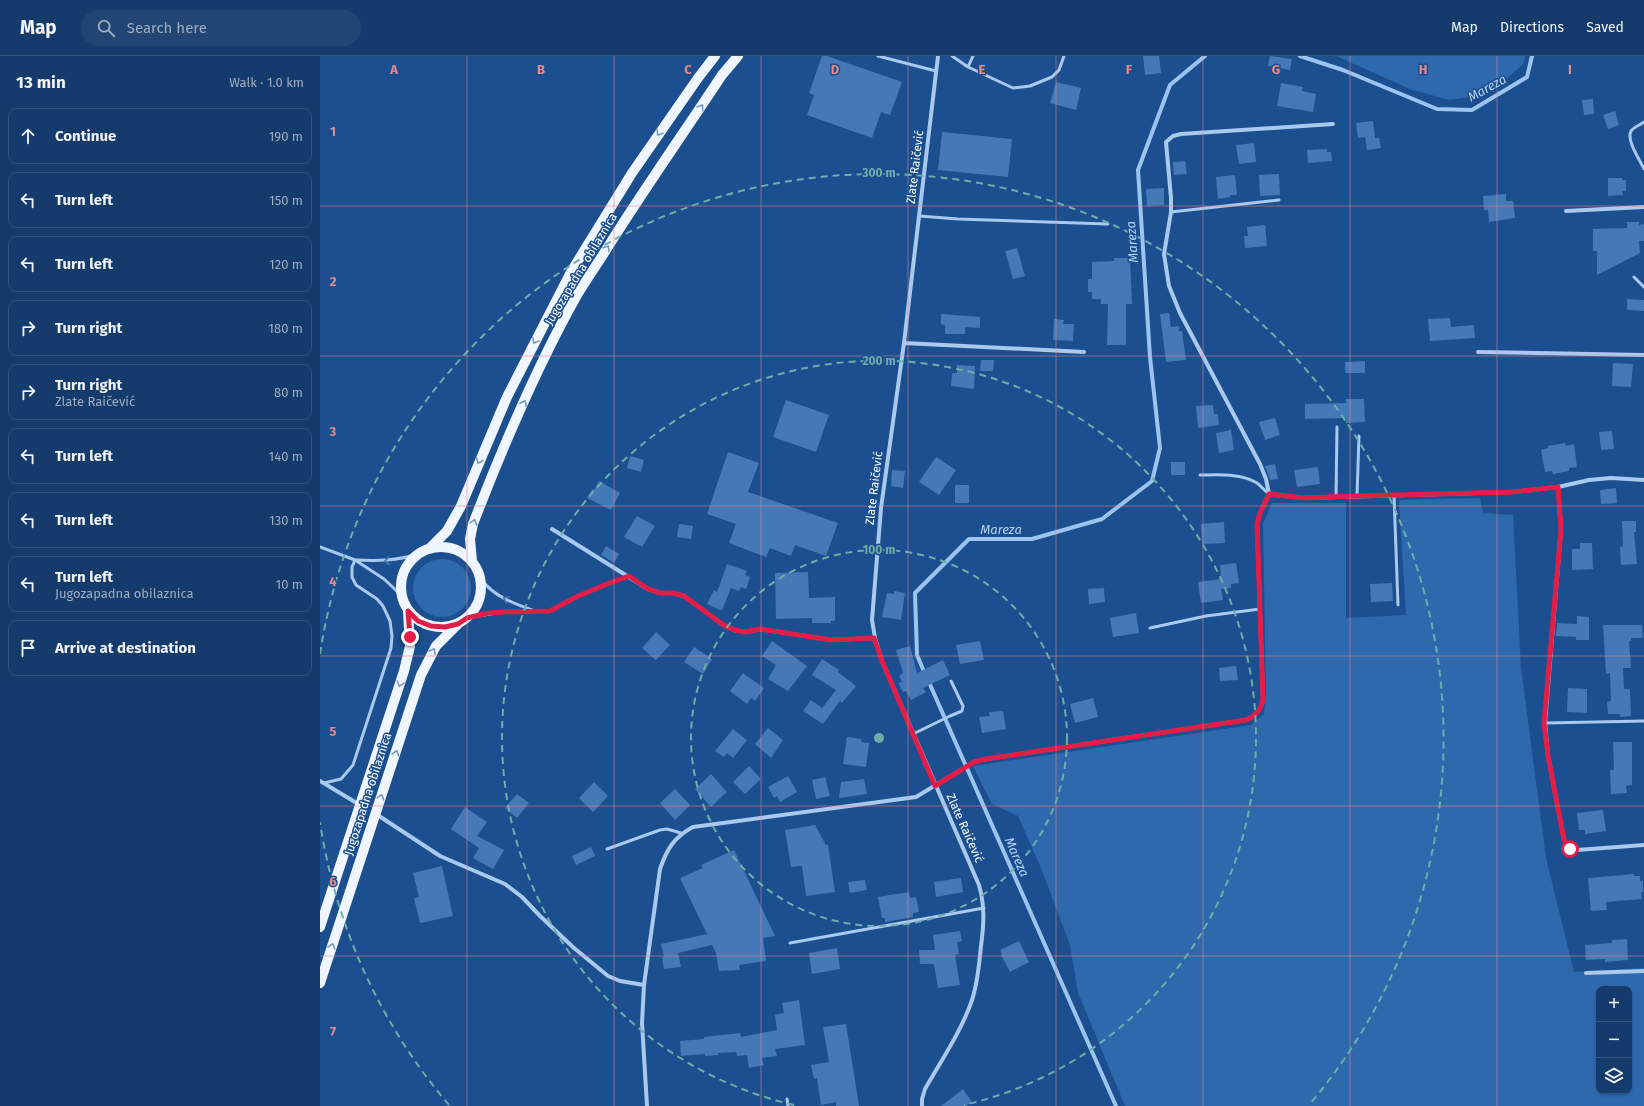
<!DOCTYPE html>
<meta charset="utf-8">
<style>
body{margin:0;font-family:"Fira Sans",sans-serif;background:#214673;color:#f1f3f6}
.controls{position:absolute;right:12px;bottom:12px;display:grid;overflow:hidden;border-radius:8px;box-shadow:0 1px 3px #0004}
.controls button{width:36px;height:36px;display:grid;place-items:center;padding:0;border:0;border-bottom:1px solid #33557e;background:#143b6b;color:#f1f3f6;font:20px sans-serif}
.stop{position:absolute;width:12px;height:12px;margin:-9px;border:3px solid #e11d48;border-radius:50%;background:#fff}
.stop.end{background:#e11d48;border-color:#fff;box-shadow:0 1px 4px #0008}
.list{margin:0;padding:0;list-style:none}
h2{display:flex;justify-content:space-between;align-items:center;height:52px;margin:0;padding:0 16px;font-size:17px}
h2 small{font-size:13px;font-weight:400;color:#9dadc1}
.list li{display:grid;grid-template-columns:26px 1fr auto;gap:12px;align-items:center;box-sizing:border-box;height:56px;margin:0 8px 8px;padding:0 8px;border:1px solid #33557e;border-radius:8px}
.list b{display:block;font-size:15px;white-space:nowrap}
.list p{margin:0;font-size:13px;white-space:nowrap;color:#9dadc1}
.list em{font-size:13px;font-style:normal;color:#9dadc1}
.icon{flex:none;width:22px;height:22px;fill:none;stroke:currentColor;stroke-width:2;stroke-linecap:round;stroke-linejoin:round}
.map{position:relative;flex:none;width:1324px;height:1050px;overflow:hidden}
header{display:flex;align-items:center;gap:24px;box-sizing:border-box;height:56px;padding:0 20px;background:#143b6b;border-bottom:1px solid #33557e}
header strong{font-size:19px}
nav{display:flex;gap:22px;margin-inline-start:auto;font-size:14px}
.search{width:280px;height:36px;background:#214673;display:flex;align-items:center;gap:10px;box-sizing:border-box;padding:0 14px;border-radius:22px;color:#9dadc1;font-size:15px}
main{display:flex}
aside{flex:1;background:#143b6b}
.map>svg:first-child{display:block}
</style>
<header>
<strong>Map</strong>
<div class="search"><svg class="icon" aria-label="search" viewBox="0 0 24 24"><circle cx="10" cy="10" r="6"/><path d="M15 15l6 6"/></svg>Search here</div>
<nav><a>Map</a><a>Directions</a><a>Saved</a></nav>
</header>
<main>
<aside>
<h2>13 min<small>Walk · 1.0 km</small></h2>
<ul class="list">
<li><svg class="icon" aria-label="ahead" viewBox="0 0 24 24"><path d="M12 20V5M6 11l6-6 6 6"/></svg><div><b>Continue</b></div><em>190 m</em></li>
<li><svg class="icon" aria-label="left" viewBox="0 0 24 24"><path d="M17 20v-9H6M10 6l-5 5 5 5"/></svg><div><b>Turn left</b></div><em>150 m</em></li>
<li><svg class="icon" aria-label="left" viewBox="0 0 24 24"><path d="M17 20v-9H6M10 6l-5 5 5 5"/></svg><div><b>Turn left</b></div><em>120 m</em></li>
<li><svg class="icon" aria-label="right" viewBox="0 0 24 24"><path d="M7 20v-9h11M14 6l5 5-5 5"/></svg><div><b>Turn right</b></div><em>180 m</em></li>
<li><svg class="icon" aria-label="right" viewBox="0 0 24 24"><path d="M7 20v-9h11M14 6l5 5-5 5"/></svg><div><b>Turn right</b><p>Zlate Raičević</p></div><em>80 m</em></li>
<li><svg class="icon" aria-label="left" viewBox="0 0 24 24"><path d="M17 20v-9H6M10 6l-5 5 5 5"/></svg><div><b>Turn left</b></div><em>140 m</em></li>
<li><svg class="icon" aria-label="left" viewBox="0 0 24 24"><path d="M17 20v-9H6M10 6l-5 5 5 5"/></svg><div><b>Turn left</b></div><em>130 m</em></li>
<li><svg class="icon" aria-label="left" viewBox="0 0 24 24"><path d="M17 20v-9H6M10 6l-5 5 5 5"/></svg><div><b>Turn left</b><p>Jugozapadna obilaznica</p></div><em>10 m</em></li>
<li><svg class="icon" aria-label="arrive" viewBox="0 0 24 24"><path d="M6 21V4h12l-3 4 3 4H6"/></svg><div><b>Arrive at destination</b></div></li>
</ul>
</aside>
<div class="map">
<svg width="1324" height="1050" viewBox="0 0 1324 1050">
<rect width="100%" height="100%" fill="#1b4f8f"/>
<path fill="#2e69ad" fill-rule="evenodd" d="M1016 0H1205L1204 7 1183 26 1158 40 1129 44 1090 33Z
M1160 442 1163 457 1193 459 1201 612 1226 802 1254 916 1324 912V1050H805L758 937 750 889 721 812 698 760 672 748 653 710 931 669 944 658 946 640 943 468 952 447H1026V562L1086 559 1079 444ZM1279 933H1309V1035H1279Z
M93 532a29 29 0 1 1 58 0a29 29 0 1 1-58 0Z"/>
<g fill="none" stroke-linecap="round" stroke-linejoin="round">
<path stroke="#9cc4f0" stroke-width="4" d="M980 0 1023 14 1117 53 1152 54 1207 21 1212 0
M605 618 597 599 595 537 649 483H712L782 463 832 425 840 392 830 301 818 114 850 29 885 0
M608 624 796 1050"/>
</g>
<path fill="#4478b7" d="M502 0H507L582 26 570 59 561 56 552 82 487 59 494 39 489 37Z
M823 0H839L841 17 825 19Z
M950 0 972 3 970 14 948 10Z
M736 26 761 32 756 54 730 47Z
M961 27 983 31 982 35 996 38 993 56 957 50Z
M1273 43 1274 58 1264 59 1262 44Z
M1295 55 1299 69 1288 73 1283 59Z
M1053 65 1055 82H1059L1061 92 1047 94 1045 81 1038 82 1036 67Z
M622 76 692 83 688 121 618 114Z
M934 87 936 106 919 108 916 89Z
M1007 93V96H1011L1012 105 988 107 987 94Z
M865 105 867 118 854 119 853 106Z
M959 118 960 139 940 140 939 119Z
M915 119 917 139H910V141L898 143 896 121Z
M1288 122H1302V124H1306V135H1302L1303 139 1288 140Z
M844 132V149L827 150 826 133Z
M1186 138V145H1193L1195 162 1169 166 1168 154H1164L1163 140Z
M1307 166H1319V169L1324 168V185H1319L1320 197 1277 219V195H1273V173L1307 172Z
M945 169 947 190 925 192 924 180H928L927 171Z
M697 192 705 220 693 223 685 195Z
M794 202H810L812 248H806V289H787L788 248H781V243H772V236H768V223H772V206L794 205Z
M1307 243 1324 244V255L1307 254Z
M849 257 851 271 859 270V275H862L866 304 846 306 840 258Z
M621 258 660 261V272L645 271V278H625V269L621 268Z
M1130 262 1131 271 1154 269 1155 282 1110 285 1108 263Z
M734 263 744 264 743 268H754L753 285 733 284Z
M661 304H674L673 315H660Z
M1045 305V317H1025V306Z
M1293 307 1313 308 1311 331 1292 330Z
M637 309 655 310 654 333 631 330 632 317H637Z
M1025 343H1044L1045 366 1026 367V362L985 363V348L1026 347Z
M466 344 509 359 496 396 453 381Z
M893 349 894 358H898L899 369 878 372 876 350Z
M955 362 960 379 945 384 939 366Z
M911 374 914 394 899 397 896 377Z
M1292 375 1294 393 1281 394 1279 376Z
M1245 387 1246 390 1254 388 1257 411 1249 412V415L1233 418 1232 415 1225 416 1221 394 1228 392V390Z
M408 396 439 407 428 436 518 467 506 500 475 489 471 500 450 492 446 501 409 487 416 468 387 458Z
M310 400 324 404 321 416 307 412Z
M616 401 636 414 619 439 599 426Z
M851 406H865V419H851Z
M955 408 958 423 950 424 945 410Z
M998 411 1000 428 977 431 974 414Z
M572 414 585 415 583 432 571 430Z
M279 425 300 437 291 454 267 442 272 433 274 434Z
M635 429H649V447H635Z
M1296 432 1297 447 1281 448 1280 434Z
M317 460 335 470 322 491 304 481Z
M1302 465H1316V476H1314L1317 508 1301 509 1300 491 1303 490Z
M904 466 905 487 882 488 881 468Z
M359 468 373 470 371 483 357 481Z
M1260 487H1272L1273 513 1252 514V493H1260Z
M286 490 299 498 294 507 281 499Z
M916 507 919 527 911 528V532L901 533 903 544 881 547 878 526 901 523 900 509Z
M407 508 427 515 425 519 430 521 426 533 421 531 419 535 411 532 402 554H400L387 548 394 534 397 536Z
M488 516 489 542 515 541V565H511V567H492V562L456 563 455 517Z
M1072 527 1073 545 1051 546 1050 528Z
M784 532 785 546 769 548 768 533Z
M574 535 585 537 581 564 562 561 567 537 574 538Z
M816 557 819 577 793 581 790 562Z
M1257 560 1269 561V584H1256V581L1236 580 1237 567 1257 568Z
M1283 569H1322L1323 582H1311V585H1309L1311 612H1303L1304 633H1310L1311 660 1300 661V658H1288L1287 646 1291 645 1290 617 1286 618Z
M336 576 350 589 336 604 322 592Z
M452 585 487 610 468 635 448 623 456 609 442 600Z
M660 585 664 604 640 608 636 589Z
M590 590 597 617 623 604 630 619 603 632 606 636 591 644 586 635 583 636 578 627 582 626 579 620 583 617 576 594Z
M374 591 392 603 383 618 364 606Z
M502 603 519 614 518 616 536 630 522 647 520 645 503 668 483 655 491 644 502 652 516 634 492 619Z
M916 610 918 624 900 625 899 612Z
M423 617 444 632 435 645 431 642 427 648 410 635Z
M1248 632 1267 633V657L1247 656Z
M773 642 778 661 755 667 750 648Z
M683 655 686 673 662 677 659 661 670 660 669 656Z
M448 672 463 684 451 702 435 688Z
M413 673 427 684 413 702 407 697 404 701 395 695Z
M527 681 542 683 541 686 549 687 546 711 523 708Z
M1293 686H1312V729L1306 730 1307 737 1291 738 1290 714H1294Z
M429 710 441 723 425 738 413 726Z
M391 718 407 736 391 751 375 733Z
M468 720 477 736 460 746 457 740 454 742 448 731Z
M505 721 510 740 496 743 492 724Z
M544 723 547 738 519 742 521 726Z
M274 726 288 740 273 756 259 742Z
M355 733 370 749 355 764 340 747Z
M197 738 209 747 197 762 185 752Z
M145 751 167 766 157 780 184 794 173 813 153 802 159 792 131 773Z
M1283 754 1286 775 1265 778V774H1259L1257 757Z
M495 769 506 789H508L515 836 486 840 482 810 471 811 465 774Z
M271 791 275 800 256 809 252 800Z
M414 794 455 880 443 882 446 905 419 909 420 914 399 915 396 897 392 889 358 897 361 911 344 913 342 901H344L341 888 387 878 360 822 383 812 381 809Z
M122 810 133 860 100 867 94 842 99 841 93 817Z
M1314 818V820H1320V825H1323V836H1321L1322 843 1286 846 1287 854 1271 855 1268 822Z
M641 822 643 836 616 841 614 826Z
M545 824 547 834 530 837 528 826Z
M589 836 590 842 596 841 599 856 593 857V861L565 866V862H562L558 841Z
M640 875 642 885 637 886 639 898 635 899 640 929 618 932 614 908H600L599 894H615L613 879Z
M1307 883 1308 904 1285 906V903L1266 904 1265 889 1292 887V884Z
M699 885 709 906 690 916 681 899 682 898 680 894Z
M517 892 520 913 492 918 489 897Z
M479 944 485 989 455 993 457 1000 442 1002 444 1009 429 1012 427 999 417 1000 416 996 398 997V999L385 1000V998L361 1000 360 985 384 983V981L420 977 421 981 457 974 455 959 464 957 462 947Z
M526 968 539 1050H516V1046L501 1049 497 1022 494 1023 491 1009 509 1006 503 971Z
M643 1033 652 1046 646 1050H621Z"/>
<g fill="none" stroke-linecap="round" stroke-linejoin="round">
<path stroke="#a9c9ee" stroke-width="3" d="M558 0 616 15
M632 0 648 11 693 32 710 30 732 21 739 14 744 0
M648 11 653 0
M1324 66C1320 69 1314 71 1311 75 1306 84 1320 104 1324 113
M851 156 959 144
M599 160 638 163 788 168
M1314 221 1324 231
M880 419C899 419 921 417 937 427 941 430 945 435 949 438
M1074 439 1078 549
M1037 440 1039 380
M1016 441 1017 371
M0 491 35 504 64 523 81 539
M36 504C57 505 77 505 97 498
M161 523C174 541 195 548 215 555
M147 562 182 556 230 555 256 541 287 528 309 520
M830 572 886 560 940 553
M1225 667 1324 665
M593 678 630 660 642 655 643 650 631 625
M4 727 21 723 33 709 71 592 72 580 70 565 63 550 57 543 36 529 32 521V511L35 504
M287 793 340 774 347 773 361 777
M470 887 664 852
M467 1043 468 1050"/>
<path stroke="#a9c9ee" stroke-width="4" d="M1246 155 1324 151
M584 287 764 296
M1158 296 1324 299
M1238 431 1241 473 1225 667 1228 700 1244 784 1250 793 1257 794 1324 789
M949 438 983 442 1193 436 1238 431 1269 424 1291 422 1324 424
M232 473 328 533 340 537H353L364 540 402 568 414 574 426 576 440 573 511 584 555 582
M0 725 40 749
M56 758 120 800 185 828 202 841 220 860 254 892 288 920 300 925 324 929
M1266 917 1324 915
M327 1050 322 967 324 929 340 813C347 793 354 781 373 771L596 741 654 706 666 703 926 664C936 660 941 654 943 643L937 468 940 457 949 438 946 423 940 408 860 257 849 230 844 198 851 156V142L846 86 853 80 861 78 1013 68
M602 1050V1043L605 1033C621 1005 642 974 652 944 658 926 659 908 661 890 664 868 665 850 659 829L562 605 555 582 552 564 561 452 584 287 618 0"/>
<path stroke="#f0f6ff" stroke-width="10" d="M81 531a40 40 0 1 1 80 0a40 40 0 1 1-80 0Z
M110 492 127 475 141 450 187 341 251 216 312 117 378 22 395 0
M152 505 150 483 153 468C183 390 216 312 257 239 268 221 280 204 291 186 327 129 365 75 402 19L418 0
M0 871 84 615 90 590 88 555
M0 927 101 619 116 590 138 568"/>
</g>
<defs><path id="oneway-chevron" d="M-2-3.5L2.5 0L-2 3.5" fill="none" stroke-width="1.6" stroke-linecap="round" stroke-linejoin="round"/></defs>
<g stroke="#7b9ac1">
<use href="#oneway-chevron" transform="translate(381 51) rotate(-56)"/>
<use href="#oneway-chevron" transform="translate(339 77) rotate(124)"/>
<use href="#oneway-chevron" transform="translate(287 192) rotate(-58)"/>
<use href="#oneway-chevron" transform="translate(215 285) rotate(118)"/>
<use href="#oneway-chevron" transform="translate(204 347) rotate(-65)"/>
<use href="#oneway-chevron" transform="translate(159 405) rotate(112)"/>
<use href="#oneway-chevron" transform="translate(154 466) rotate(-72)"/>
<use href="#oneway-chevron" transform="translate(113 595) rotate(-60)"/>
<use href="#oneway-chevron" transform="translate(80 628) rotate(108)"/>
<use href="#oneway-chevron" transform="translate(76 697) rotate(-72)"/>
<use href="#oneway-chevron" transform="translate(61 741) rotate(-72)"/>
<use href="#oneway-chevron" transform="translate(12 890) rotate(-72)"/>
</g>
<g stroke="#4674ac">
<use href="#oneway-chevron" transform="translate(67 505) rotate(174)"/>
<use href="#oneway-chevron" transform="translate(186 543) rotate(-152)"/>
</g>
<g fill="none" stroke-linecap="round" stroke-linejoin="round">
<path stroke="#e11d48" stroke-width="5" d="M90 581 88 555 98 565 111 570 125 571 138 568 147 562 168 557 182 556 230 555 256 541 287 528 309 520 328 533 340 537H353L364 540 402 568 414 574 426 576 440 573 511 584 554 582 562 605 615 730 654 706 666 703 926 664C936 660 941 654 943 643L937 468 940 457 949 438 983 442 1037 440 1192 436 1238 431 1241 473 1224 667 1228 700 1244 784 1250 793"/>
</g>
<path fill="none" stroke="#e88989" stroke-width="1" stroke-opacity="0.55" d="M147 0V1050M294 0V1050M441 0V1050M588 0V1050M736 0V1050M883 0V1050M1030 0V1050M1177 0V1050M0 150H1324M0 300H1324M0 450H1324M0 600H1324M0 750H1324M0 900H1324"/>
<g fill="none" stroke="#6fada8" stroke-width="2" stroke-dasharray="7 5">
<circle cx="559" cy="682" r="188"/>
<path d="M474 1049A377 377 0 1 1 644 1049"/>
<path d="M129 1049A565 565 0 0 1 0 766M0 598A565 565 0 1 1 989 1049"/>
</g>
<g text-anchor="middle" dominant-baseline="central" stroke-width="3" stroke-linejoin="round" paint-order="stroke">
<g font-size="12" fill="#fff" stroke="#1b4f8f">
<text transform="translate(595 111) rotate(-83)">Zlate Raičević</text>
<text transform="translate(261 213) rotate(-59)">Jugozapadna obilaznica</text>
<text transform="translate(554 432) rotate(-83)">Zlate Raičević</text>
<text transform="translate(48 738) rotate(-72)">Jugozapadna obilaznica</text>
<text transform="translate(645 772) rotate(66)">Zlate Raičević</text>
</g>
<g font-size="13" font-style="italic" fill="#b5d3f5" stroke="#1b4f8f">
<text transform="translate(1167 32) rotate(-29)">Mareza</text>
<text transform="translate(812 186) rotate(-94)">Mareza</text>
<text x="681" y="473">Mareza</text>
<text transform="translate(697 801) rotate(66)">Mareza</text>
</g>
</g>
<g font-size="13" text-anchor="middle" font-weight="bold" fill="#e88989" stroke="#1b4f8f" stroke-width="3" stroke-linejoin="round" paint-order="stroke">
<text x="74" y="18">A</text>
<text x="221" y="18">B</text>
<text x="368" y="18">C</text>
<text x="515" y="18">D</text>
<text x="662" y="18">E</text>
<text x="809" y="18">F</text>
<text x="956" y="18">G</text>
<text x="1103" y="18">H</text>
<text x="1250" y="18">I</text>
<text x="13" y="80">1</text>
<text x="13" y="230">2</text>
<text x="13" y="380">3</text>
<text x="13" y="530">4</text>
<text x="13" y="680">5</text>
<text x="13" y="830">6</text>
<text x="13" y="980">7</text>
</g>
<circle cx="559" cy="682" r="6" fill="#6fada8" stroke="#1b4f8f" stroke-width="2"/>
<g font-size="12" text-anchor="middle" font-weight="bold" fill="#6fada8" stroke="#1b4f8f" stroke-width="3" stroke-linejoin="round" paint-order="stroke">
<text x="559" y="121">300 m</text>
<text x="559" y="309">200 m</text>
<text x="559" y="498">100 m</text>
</g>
</svg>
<div class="controls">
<button>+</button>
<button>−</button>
<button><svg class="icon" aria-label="layers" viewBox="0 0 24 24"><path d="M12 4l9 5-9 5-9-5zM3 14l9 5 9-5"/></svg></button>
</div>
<div class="stop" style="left:1250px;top:793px"></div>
<div class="stop end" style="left:90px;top:581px"></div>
</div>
</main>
